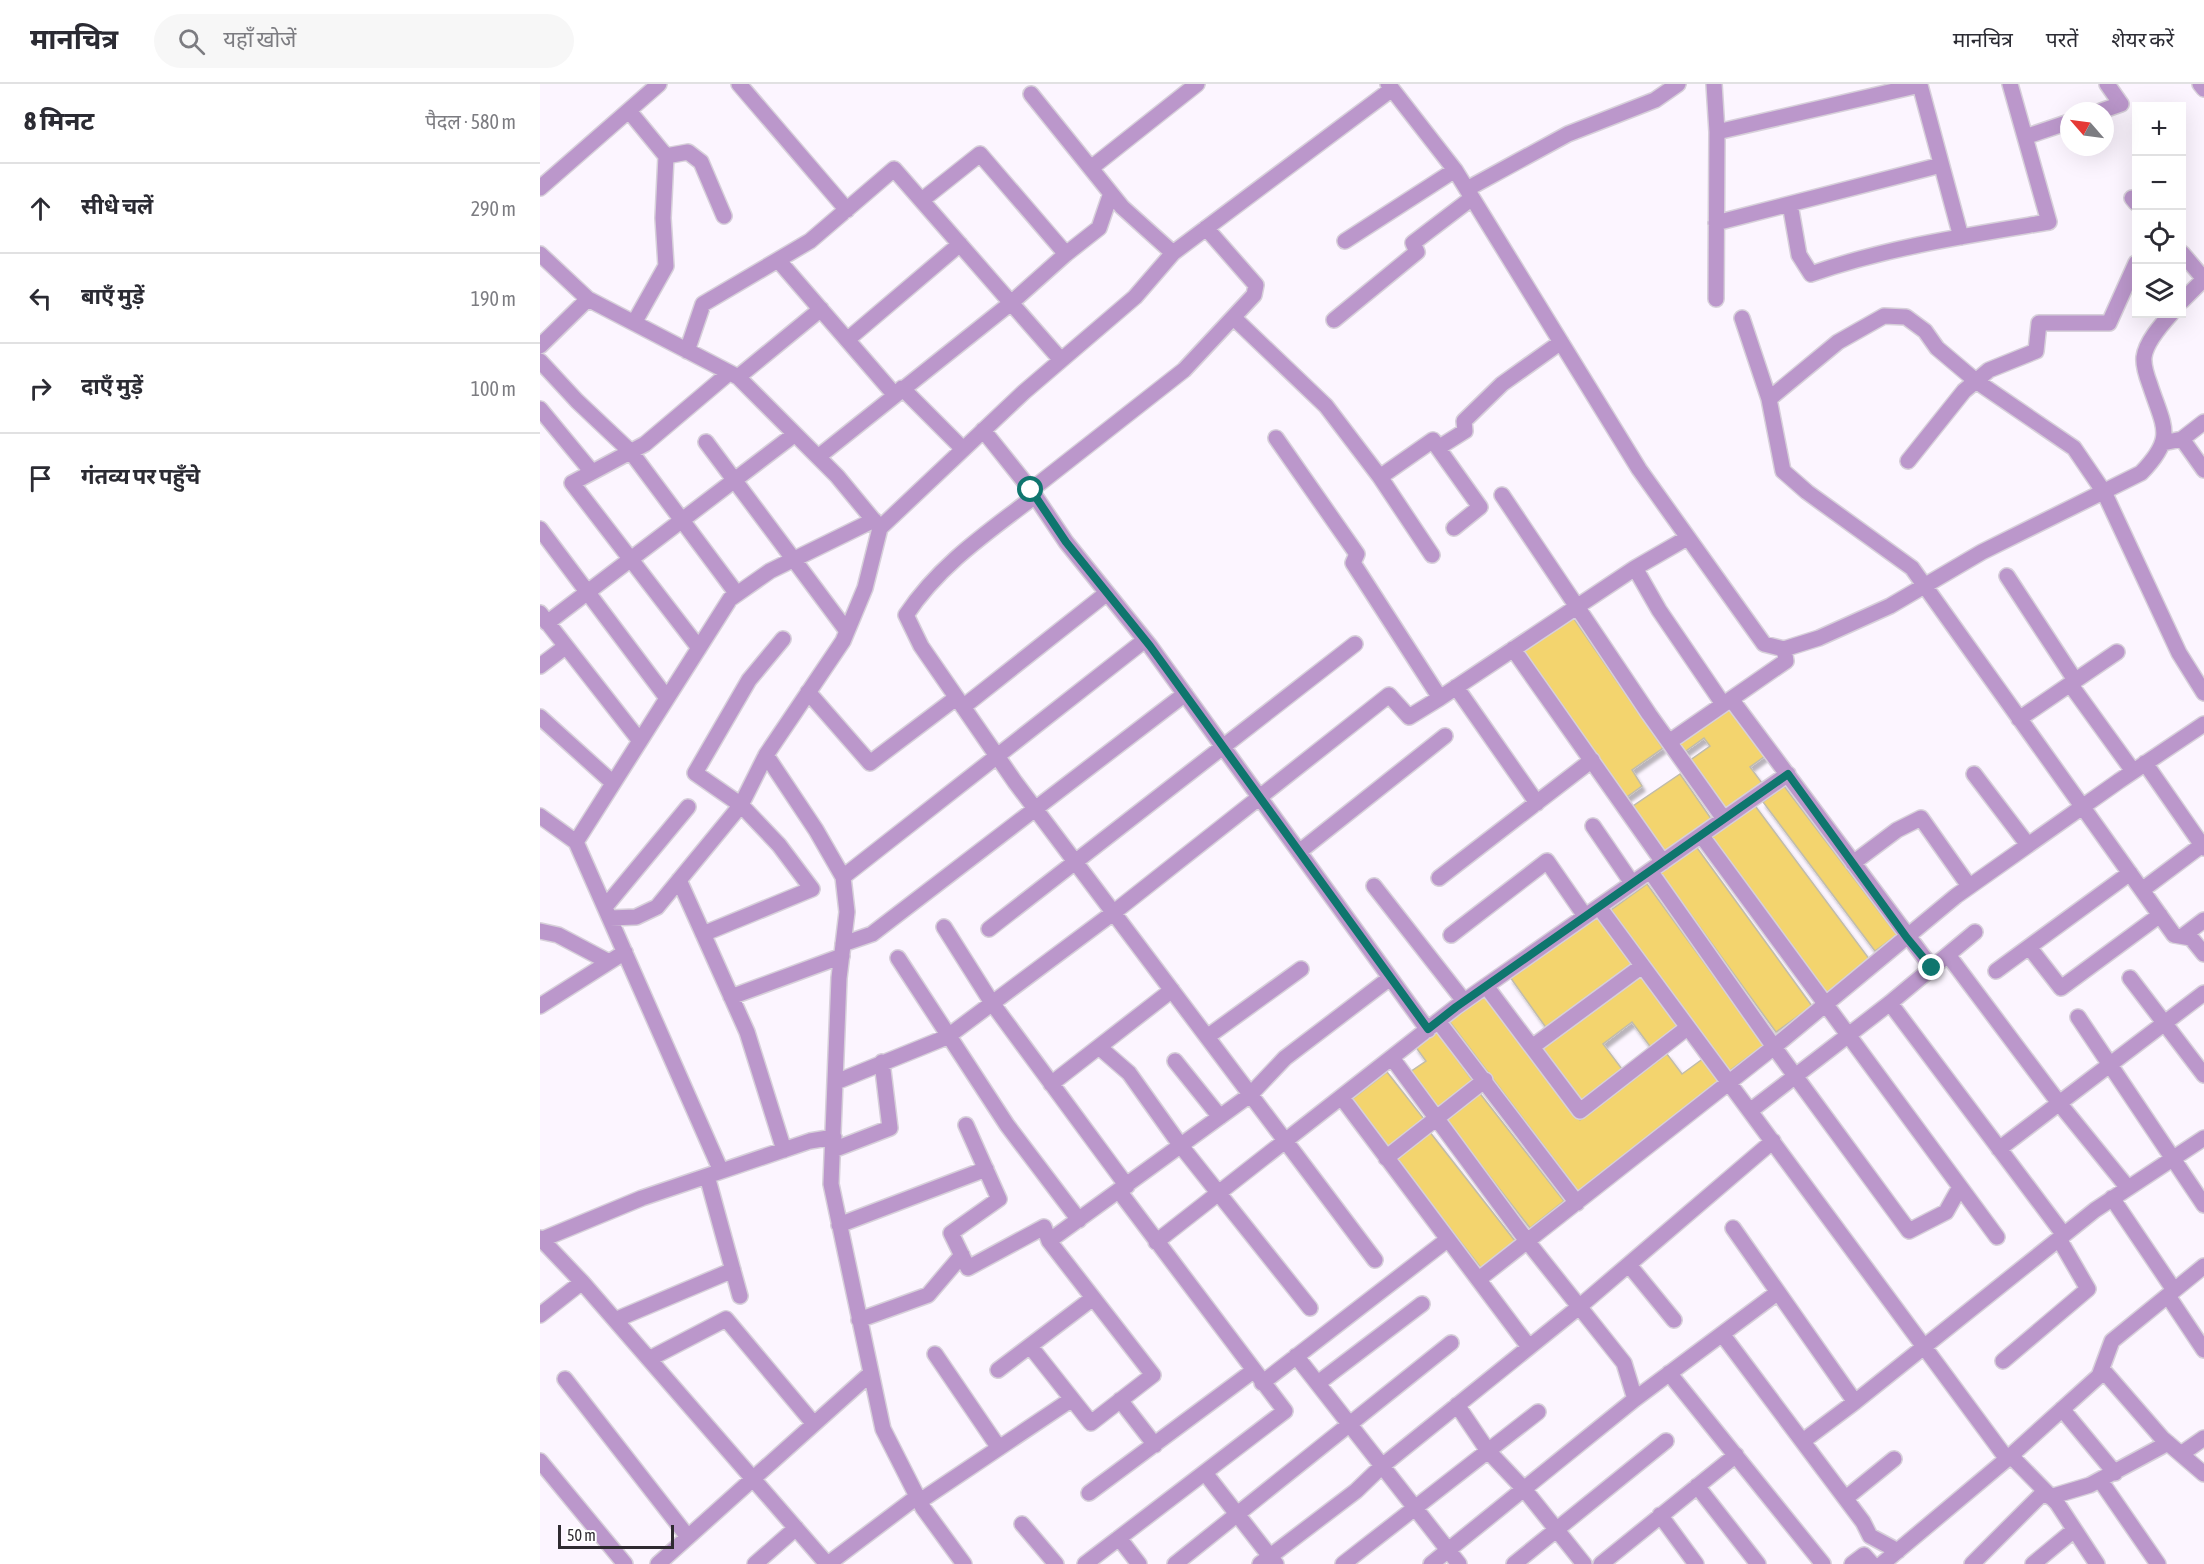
<!DOCTYPE html>
<html lang="hi">
<meta charset="utf-8">
<style>
body{margin:0;font-family:"Asap Condensed","Noto Sans Devanagari",sans-serif;background:#f7f7f7;color:#2b2b33}
.controls{position:absolute;right:18px;top:18px;display:grid;overflow:hidden;border-radius:0px;box-shadow:0 6px 24px #0002}
.controls button{width:54px;height:54px;display:grid;place-items:center;padding:0;border:0;border-bottom:2px solid #e1e1e2;background:#fff;color:#2b2b33;font:30px sans-serif}
.compass{position:absolute;left:1520px;top:18px;width:54px;height:54px;border-radius:50%;background:#fff;box-shadow:0 6px 24px #0002;rotate:298deg}
.scale{position:absolute;left:18px;bottom:15px;width:116px;box-sizing:border-box;padding-left:6px;border:3px solid #2e2a30;border-top:0;font-size:16px;line-height:21px;white-space:nowrap;color:#2e2a30;-webkit-text-stroke:4px #fff;paint-order:stroke}
.stop{position:absolute;width:18px;height:18px;margin:-14px;border:4px solid #0f766e;border-radius:50%;background:#fff}
.stop.end{background:#0f766e;border-color:#fff;box-shadow:0 2px 6px #0008}
.list{margin:0;padding:0;list-style:none}
h2{display:flex;justify-content:space-between;align-items:center;height:78px;margin:0;padding:0 24px;font-size:26px}
h2 small{font-size:20px;font-weight:400;color:#7c7c81}
.list li{display:grid;grid-template-columns:39px 1fr auto;gap:18px;align-items:center;box-sizing:border-box;height:90px;padding:0 24px;border-top:2px solid #e1e1e2}
.list b{display:block;font-size:22px;white-space:nowrap}
.list em{font-size:20px;font-style:normal;color:#7c7c81}
.icon{flex:none;width:33px;height:33px;fill:none;stroke:currentColor;stroke-width:2;stroke-linecap:round;stroke-linejoin:round}
.map{position:relative;flex:none;width:1664px;height:1480px;overflow:hidden}
header{display:flex;align-items:center;gap:36px;box-sizing:border-box;height:84px;padding:0 30px;background:#fff;border-bottom:2px solid #e1e1e2}
header strong{font-size:28px}
nav{display:flex;gap:33px;margin-inline-start:auto;font-size:21px}
.search{width:420px;height:54px;background:#f7f7f7;display:flex;align-items:center;gap:15px;box-sizing:border-box;padding:0 21px;border-radius:33px;color:#7c7c81;font-size:22px}
main{display:flex}
aside{flex:1;background:#fff}
.map>svg:first-child{display:block}
</style>
<header>
<strong>मानचित्र</strong>
<div class="search"><svg class="icon" aria-label="search" viewBox="0 0 24 24"><circle cx="10" cy="10" r="6"/><path d="M15 15l6 6"/></svg>यहाँ खोजें</div>
<nav><a>मानचित्र</a><a>परतें</a><a>शेयर करें</a></nav>
</header>
<main>
<aside>
<h2>8 मिनट<small>पैदल · 580 m</small></h2>
<ul class="list">
<li><svg class="icon" aria-label="ahead" viewBox="0 0 24 24"><path d="M12 20V5M6 11l6-6 6 6"/></svg><div><b>सीधे चलें</b></div><em>290 m</em></li>
<li><svg class="icon" aria-label="left" viewBox="0 0 24 24"><path d="M17 20v-9H6M10 6l-5 5 5 5"/></svg><div><b>बाएँ मुड़ें</b></div><em>190 m</em></li>
<li><svg class="icon" aria-label="right" viewBox="0 0 24 24"><path d="M7 20v-9h11M14 6l5 5-5 5"/></svg><div><b>दाएँ मुड़ें</b></div><em>100 m</em></li>
<li><svg class="icon" aria-label="arrive" viewBox="0 0 24 24"><path d="M6 21V4h12l-3 4 3 4H6"/></svg><div><b>गंतव्य पर पहुँचे</b></div></li>
</ul>
</aside>
<div class="map">
<svg width="1664" height="1480" viewBox="0 0 1664 1480">
<defs>
<filter id="shadow"><feDropShadow dx="3" dy="5" stdDeviation="1.5" flood-color="#0004"/></filter>
</defs>
<rect width="100%" height="100%" fill="#fcf5ff"/>
<path fill="#f3d46e" stroke="#c1bcaa" stroke-width="1.5" filter="url(#shadow)" d="M1032 532 1123 664 1092 686 1102 702 1084 715 982 567Z
M1188 623 1225 672 1210 683 1222 699 1186 727 1149 677 1170 662 1164 654 1143 669 1137 661Z
M1140 690 1172 736 1125 768 1093 722Z
M1244 702 1357 851 1335 867 1223 718Z
M1213 719 1330 876 1282 912 1165 754Z
M1155 761 1272 922 1236 948 1119 787Z
M1107 800 1224 961 1188 988 1071 826Z
M1056 830 1093 882 1007 945 970 893Z
M1099 888 1141 944 1112 965 1092 938 1063 960 1085 989 1044 1020 1001 962Z
M944 910 1040 1036 1127 970 1142 990 1164 974 1181 997 1038 1107 909 937Z
M896 946 935 1000 899 1027 870 988 886 977 875 962Z
M847 988 884 1035 847 1064 811 1016Z
M938 1007 1024 1117 990 1144 904 1034Z
M889 1047 975 1157 941 1184 855 1074Z"/>
<g fill="none" stroke-linecap="round" stroke-linejoin="round">
<defs>
<path id="minor" d="M199 0 307 126
M848 0 915 86 1099 385 1224 560 1244 565 1279 554 1350 522 1442 468 1601 389C1636 353 1624 344 1610 301 1607 293 1603 282 1604 273 1606 258 1621 241 1631 230
M1174 0 1177 48 1176 215
M1660 0 1664 5
M491 10 582 123 633 169
M89 27 126 72 123 134 126 182 94 239
M1561 27 1581 20 1567 0
M1177 48 1380 1 1421 153
M1485 53 1529 38
M126 72 148 68 161 78 184 132
M551 84 657 0
M0 104 119 0
M927 105 1028 50 1115 16 1138 0
M1592 114 1596 119
M1250 120 1259 171 1271 190C1348 163 1430 151 1509 138L1470 0
M1176 139 1401 81
M805 157 915 86
M1642 169 1664 195
M0 170 48 215 198 293 297 392 340 444
M526 170 559 144 571 109
M238 176 354 310
M1642 217 1664 195
M694 234 786 322 840 393 892 471
M1202 234 1229 315 1243 387 1267 408 1372 484 1634 851 1651 854 1664 870
M794 236 877 168 873 159 932 114
M307 256 420 160
M0 262 48 215
M147 267 163 220 270 157 354 85 521 276
M0 277 37 317 91 368 197 510
M198 293 281 225
M362 304 423 365
M1229 315 1298 258 1344 232 1366 233 1385 247 1397 264 1436 297 1534 364 1564 408 1639 569 1664 609
M0 325 52 388
M443 346 491 406 526 458 610 562 888 946
M736 354 817 470 813 479 900 614 1095 484 1147 454
M1642 355 1664 338
M166 358 307 547
M1623 359 1642 355 1664 386
M278 373 471 219 526 170 440 70 382 116
M1368 377 1424 307 1449 286 1496 267 1499 239H1569L1596 179
M840 393 893 356 898 364
M491 406 644 286 714 211 716 201 666 144
M962 411 1109 630 1184 735
M495 412C448 448 399 481 366 531L381 562 475 698 835 1176
M914 444 940 423 898 364 925 347 924 337 962 300 1021 258
M0 445 127 614
M1095 484 1119 526 1183 620
M1467 492 1535 596
M0 529 100 657
M7 539 255 350
M159 564 32 399 105 360 189 289
M973 565 1123 778
M0 582 25 563
M1530 600 1593 687
M916 603 997 719
M268 608 330 679 416 614
M1191 615 1392 884
M423 623 567 509
M0 633 73 699
M1479 635 1577 568
M1129 658 1246 577 1244 565
M226 671 201 721 155 689 209 596 243 555
M1605 679 1664 764
M1434 690 1488 761
M0 732 36 758 181 1087
M1053 742 1092 799
M1161 751 1457 1153
M36 758 190 515 230 487 334 436
M759 768 905 652
M1313 779 1357 746 1381 734 1429 802
M1110 787 1234 963 1369 1147 1406 1128 1420 1103
M303 793 605 556
M899 794 1052 676
M139 796 207 948 244 1066
M834 802 924 917
M1602 806 1662 761
M65 823 148 723
M1059 823 1467 1375
M70 834 96 833 117 823 201 721 239 761 272 805 163 850
M404 843 452 919 587 1102
M449 845 815 560
M0 847 18 851 69 878
M911 851 1007 777 1045 832
M1643 852 1664 836
M303 860 332 850 645 610
M1489 863 1521 904 1620 831
M1408 871 1519 1019 1588 1104
M358 874 467 1041 539 1136
M1456 887 1590 789
M1590 894 1664 991
M946 902 1040 1027 1147 944
M191 913 302 872
M1350 919 1524 1151
M0 922 85 868
M1538 933 1664 1121
M898 937 1037 1119
M667 953 761 885
M559 963 589 989 641 1062 770 1224
M992 963 1102 882
M852 974 987 1157 1084 1279 1095 1315
M635 977 680 1033
M296 998 407 953 573 829 849 611 869 633 900 614
M511 1000 632 906
M802 1014 989 1263
M1210 1027 1350 919 1435 848
M426 1041 459 1115 411 1149 428 1184 504 1143 509 1157 613 1291 551 1339 490 1262
M1459 1065 1664 909
M293 1066 350 1044 342 978
M846 1074 945 996
M167 1092 200 1212
M1572 1114 1634 1206
M299 1141 446 1085
M1193 1144 1315 1318
M0 1154 42 1198 287 1480
M3 1155 102 1114 270 1057 294 1053
M509 1157 710 1011 745 974 850 894
M616 1158 916 923 1248 690
M1089 1181 1134 1236
M939 1195 1234 963 1416 812 1579 697 1664 640
M1628 1212 1664 1266
M0 1231 42 1198
M75 1236 193 1186
M319 1236 388 1211 422 1171
M1182 1250 1323 1438 1330 1452 1358 1467
M395 1270 459 1364
M756 1272 919 1480
M109 1275 186 1235 274 1340
M1463 1277 1548 1205 1519 1155
M1562 1285 1622 1354 1664 1390
M458 1286 553 1214
M1129 1289 1283 1480
M25 1295 148 1453
M722 1299 907 1156
M778 1299 882 1220
M580 1316 615 1361
M917 1321 948 1367 984 1405 1044 1480
M1522 1325 1575 1389
M1263 1357 1315 1318 1555 1126 1664 1054
M1641 1370 1664 1354
M1471 1372 1517 1419 1557 1480
M0 1377 85 1480
M665 1389 736 1480
M1560 1396 1618 1480
M1157 1402 1218 1480
M549 1409 713 1287
M1510 1413 1550 1401 1628 1359
M1306 1414 1354 1375
M380 1417 532 1315
M1120 1431 1156 1480
M482 1440 516 1480
M579 1454 599 1480
M118 1480 331 1289
M215 1480 256 1444
M288 1480 378 1412
M424 1480 383 1424 343 1345 291 1100 299 894 307 828 303 793 276 746 226 671 303 557 325 504 340 444 484 308 595 213 633 169 852 5
M545 1480 745 1327 579 1107
M635 1480 911 1259
M720 1480 816 1407 842 1382 1039 1223 1233 1057
M803 1480 998 1328
M891 1480 1095 1315 1237 1209
M974 1480 1126 1357
M1061 1480 1196 1371
M1312 1480 1324 1471 1332 1480
M1342 1480 1467 1375 1559 1292 1572 1257 1664 1182
M1432 1480 1505 1407
M1493 1480 1534 1446"/>
</defs>
<use href="#minor" stroke="#d7d0da" stroke-width="18"/>
<use href="#minor" stroke="#bb97cb" stroke-width="15"/>
</g>
<g fill="none" stroke-linecap="round" stroke-linejoin="round">
<path stroke="#0f766e" stroke-width="8" d="M491 406 526 458 610 562 888 945 916 923 1248 690 1367 854 1392 884"/>
</g>
</svg>
<div class="controls">
<button>+</button>
<button>−</button>
<button><svg class="icon" aria-label="locate" viewBox="0 0 24 24"><circle cx="12" cy="12" r="6"/><path d="M12 2v4M12 18v4M2 12h4M18 12h4"/></svg></button>
<button><svg class="icon" aria-label="layers" viewBox="0 0 24 24"><path d="M12 4l9 5-9 5-9-5zM3 14l9 5 9-5"/></svg></button>
</div>
<svg class="compass" viewBox="-18 -18 36 36"><path d="M0-13l5 13h-10z" fill="#e53935"/><path d="M0 13l5-13h-10z" fill="#7c7c81"/></svg>
<div class="scale">50 m</div>
<div class="stop" style="left:491px;top:406px"></div>
<div class="stop end" style="left:1392px;top:884px"></div>
</div>
</main>
